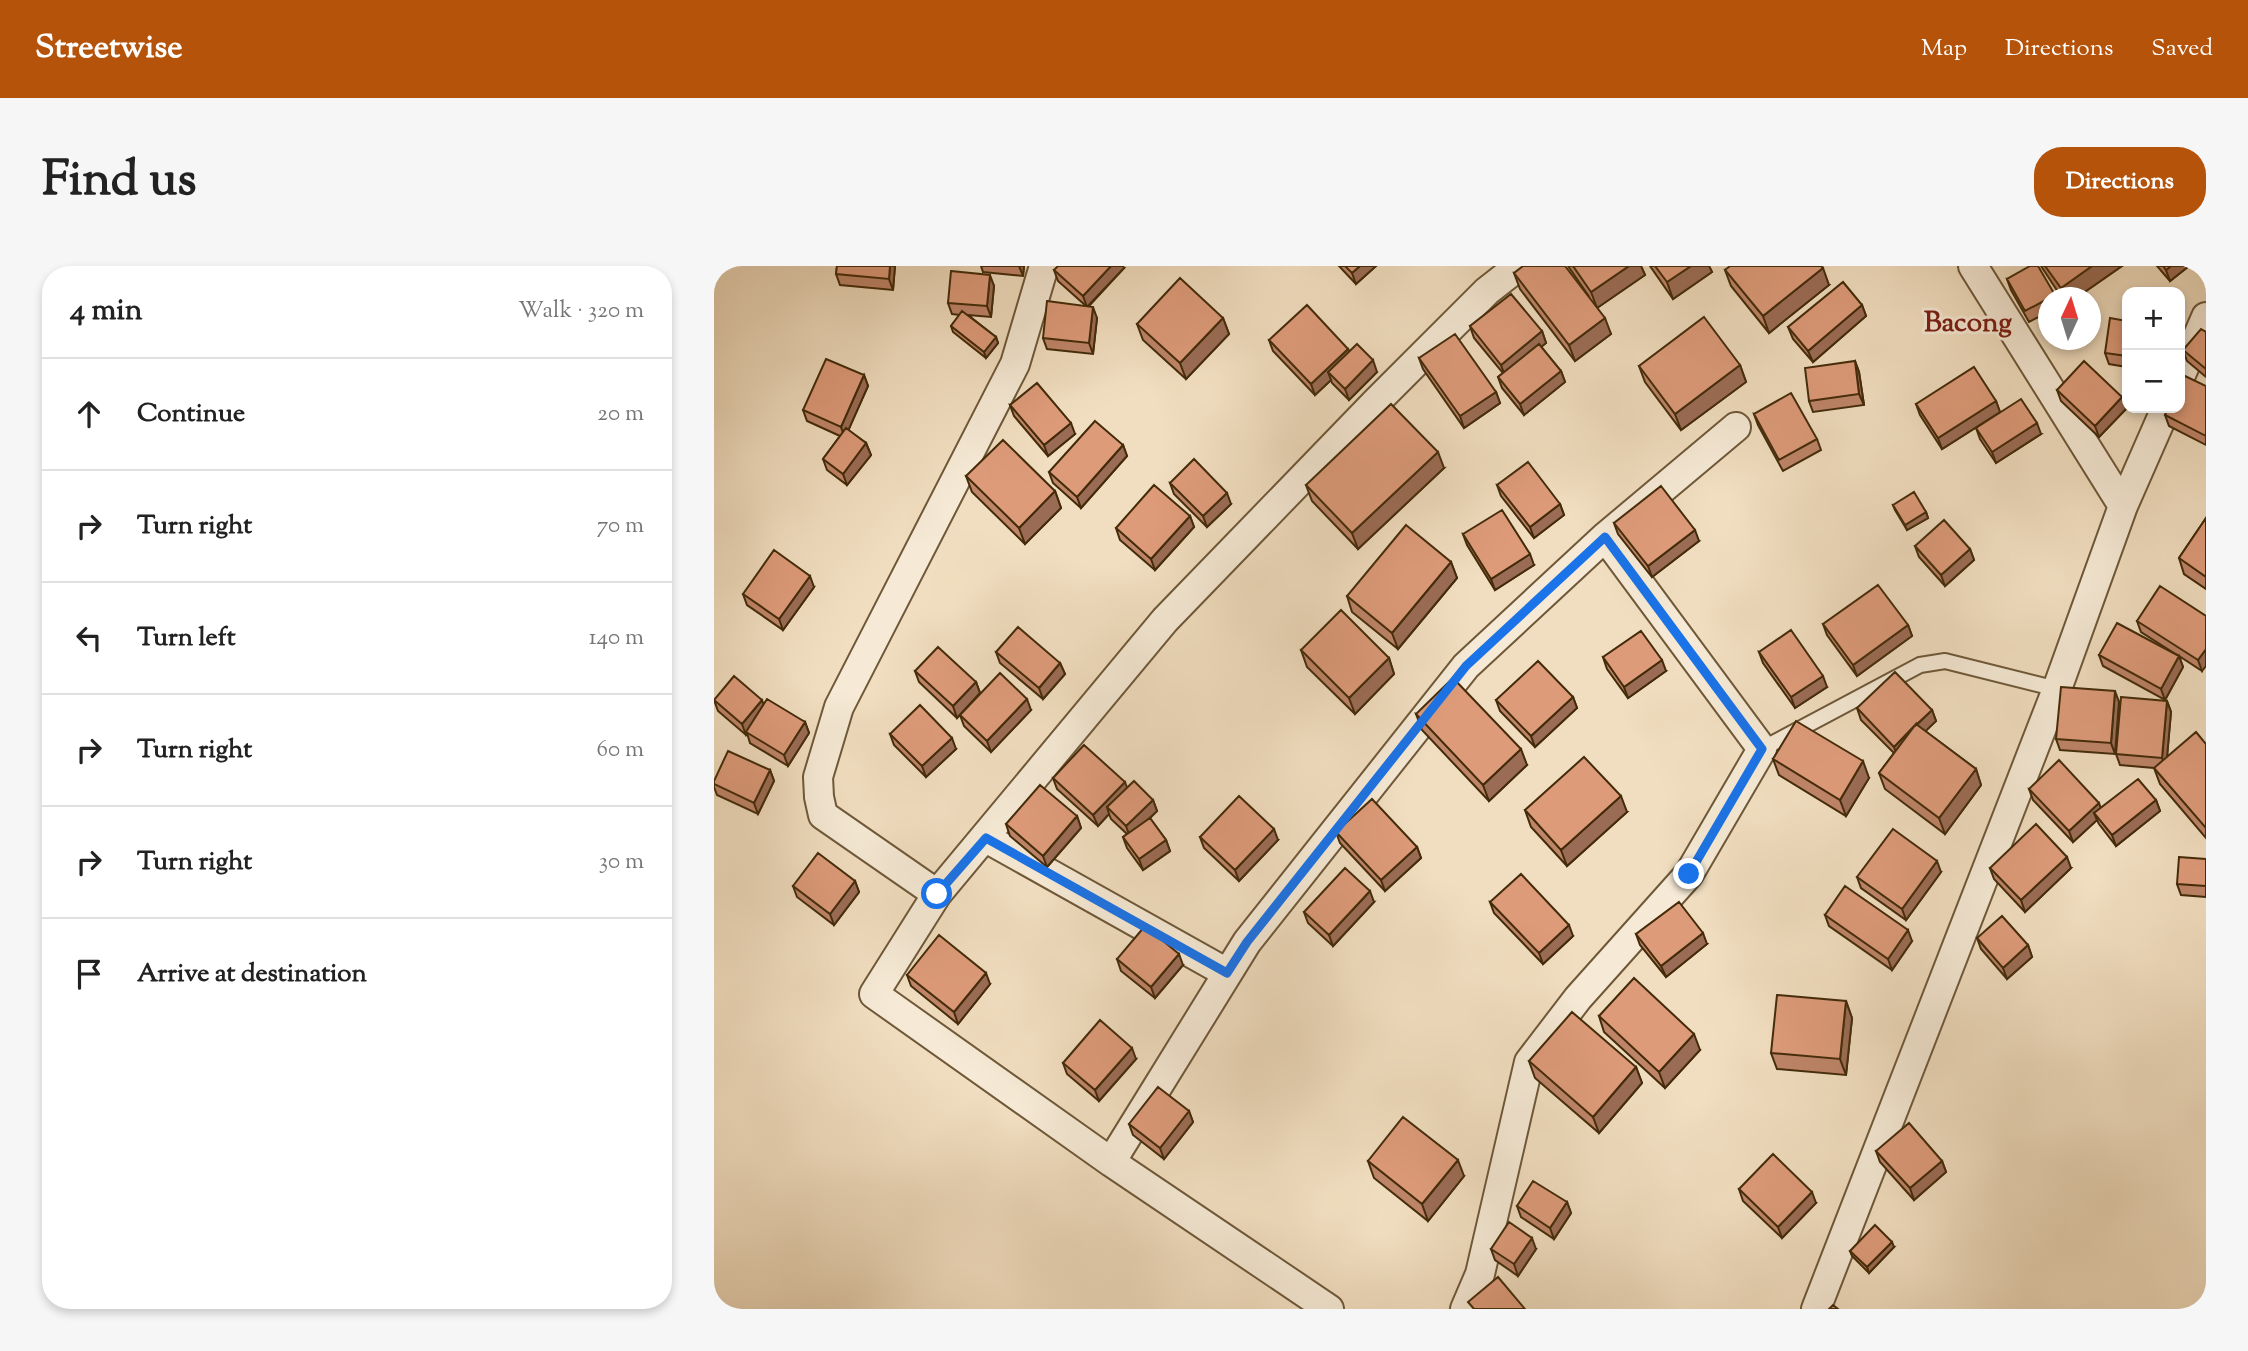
<!DOCTYPE html>
<meta charset="utf-8">
<style>
body{margin:0;font-family:"Sorts Mill Goudy",serif;background:#f6f6f6;color:#222}
.controls{position:absolute;right:21px;top:21px;display:grid;overflow:hidden;border-radius:14px;box-shadow:0 4px 10px #0003}
.controls button{width:63px;height:63px;display:grid;place-items:center;padding:0;border:0;border-bottom:2px solid #e0e0e0;background:#fff;color:#222;font:35px sans-serif}
.compass{position:absolute;left:1324px;top:21px;width:63px;height:63px;border-radius:50%;background:#fff;box-shadow:0 4px 10px #0003;rotate:4deg}
.stop{position:absolute;width:21px;height:21px;margin:-16px;border:5px solid #1a73e8;border-radius:50%;background:#fff}
.stop.end{background:#1a73e8;border-color:#fff;box-shadow:0 2px 7px #0008}
.list{margin:0;padding:0;list-style:none}
h2{display:flex;justify-content:space-between;align-items:center;height:91px;margin:0;padding:0 28px;font-size:30px}
h2 small{font-size:23px;font-weight:400;color:#767676}
.list li{display:grid;grid-template-columns:46px 1fr auto;gap:21px;align-items:center;box-sizing:border-box;height:112px;padding:0 28px;border-top:2px solid #e0e0e0}
.list b{display:block;font-size:26px;white-space:nowrap}
.list em{font-size:23px;font-style:normal;color:#767676}
.icon{flex:none;width:38px;height:38px;fill:none;stroke:currentColor;stroke-width:2;stroke-linecap:round;stroke-linejoin:round}
.map{position:relative;flex:none;width:1492px;height:1043px;overflow:hidden;border-radius:28px}
header{display:flex;align-items:center;gap:42px;box-sizing:border-box;height:98px;padding:0 35px;background:#b45309;color:#fff}
header strong{font-size:33px}
nav{display:flex;gap:38px;margin-inline-start:auto;font-size:24px}
.intro{display:flex;align-items:center;justify-content:space-between;box-sizing:border-box;height:168px;padding:0 42px}
h1{margin:0;font-size:49px}
.button{padding:18px 32px;border-radius:28px;background:#b45309;color:#fff;font-size:24px;font-weight:700}
main{display:flex;gap:42px;padding:0 42px}
aside{flex:1;background:#fff;border-radius:28px;box-shadow:0 4px 10px #0003}
.map>svg:first-child{display:block}
</style>
<header>
<strong>Streetwise</strong>
<nav><a>Map</a><a>Directions</a><a>Saved</a></nav>
</header>
<div class="intro"><h1>Find us</h1><a class="button">Directions</a></div>
<main>
<aside>
<h2>4 min<small>Walk · 320 m</small></h2>
<ul class="list">
<li><svg class="icon" aria-label="ahead" viewBox="0 0 24 24"><path d="M12 20V5M6 11l6-6 6 6"/></svg><div><b>Continue</b></div><em>20 m</em></li>
<li><svg class="icon" aria-label="right" viewBox="0 0 24 24"><path d="M7 20v-9h11M14 6l5 5-5 5"/></svg><div><b>Turn right</b></div><em>70 m</em></li>
<li><svg class="icon" aria-label="left" viewBox="0 0 24 24"><path d="M17 20v-9H6M10 6l-5 5 5 5"/></svg><div><b>Turn left</b></div><em>140 m</em></li>
<li><svg class="icon" aria-label="right" viewBox="0 0 24 24"><path d="M7 20v-9h11M14 6l5 5-5 5"/></svg><div><b>Turn right</b></div><em>60 m</em></li>
<li><svg class="icon" aria-label="right" viewBox="0 0 24 24"><path d="M7 20v-9h11M14 6l5 5-5 5"/></svg><div><b>Turn right</b></div><em>30 m</em></li>
<li><svg class="icon" aria-label="arrive" viewBox="0 0 24 24"><path d="M6 21V4h12l-3 4 3 4H6"/></svg><div><b>Arrive at destination</b></div></li>
</ul>
</aside>
<div class="map">
<svg width="1492" height="1043" viewBox="0 0 1492 1043">
<rect width="100%" height="100%" fill="#f1dec0"/>
<filter id="stains"><feTurbulence type="fractalNoise" baseFrequency=".00286" numOctaves="4"/><feColorMatrix values="0 0 0 0 .2 0 0 0 0 .09 0 0 0 0 .02 0 0 0 .5 -.17"/></filter>
<radialGradient id="worn" r=".72"><stop offset=".6" stop-color="#630" stop-opacity="0"/><stop offset="1" stop-color="#630" stop-opacity=".3"/></radialGradient>
<g fill="none" stroke-linecap="round" stroke-linejoin="round">
<defs>
<path id="lane" d="M1048 483 1206 399 1231 395 1343 423"/>
<path id="street" d="M1259 0 1409 240
M1466 111 1492 51
M272 572 513 707
M223 628 109 549 105 531 104 511 125 441 301 98 330 0
M397 896 533 676 752 400 891 271 1022 161
M615 1043 397 896 160 728 223 628 451 354 662 136 773 25 805 0
M751 1043 766 1008 815 796 864 732 975 608 1048 483 891 271
M1102 1043 1343 423 1409 240 1452 142"/>
</defs>
<use href="#lane" stroke="#6e5838" stroke-width="18"/>
<use href="#street" stroke="#6e5838" stroke-width="32"/>
<use href="#lane" stroke="#f6ead6" stroke-width="14"/>
<use href="#street" stroke="#f6ead6" stroke-width="28"/>
</g>
<path fill="#bf8569" stroke="#432b0a" stroke-width="2" d="M123 0H181L179 24 126 19 122 8Z
M267 0H310L309 10 269 6Z
M625 0H662L642 18Z
M854 0H927L931 9 883 42 897 68 861 95 806 23 800 7 874 29Z
M936 0H995L998 6 959 33Z
M1327 0H1408L1362 32H1348Z
M1443 0H1475L1456 15Z
M410 2 375 40 383 52 379 88 333 83 329 72 372 40 344 15 340 4Z
M1011 4 1115 19 1055 67 1017 20Z
M1293 13 1341 29V32H1334V46L1315 56 1297 24Z
M280 20 277 51 254 49 282 71 284 77 272 92 239 66 237 60 246 49 238 48 234 37Z
M1148 39 1152 50 1099 96 1079 73 1074 61Z
M509 52 515 68 472 113 429 74 423 58Z
M1413 55V101L1395 98 1391 87Z
M756 60 828 65 832 77 827 81 847 105 851 116 810 149 788 122 784 111 789 107 760 72Z
M1492 66V111L1473 95 1469 84Z
M555 74 634 83 635 85 663 106 635 134 618 117 617 114 601 129 559 85Z
M705 92 782 126 786 137 750 162 709 103Z
M1141 95 1145 106 1150 139 1099 146 1095 135Z
M1026 99 1032 116 967 164 931 116 925 100Z
M150 109 154 120 134 164 152 177 157 189 133 219 113 204 109 193 126 170 93 155 89 144Z
M1492 120V179L1455 160 1451 149Z
M1343 124 1408 131 1412 143 1385 171 1347 135Z
M1282 135 1286 146 1228 183 1206 149 1202 138Z
M296 139 361 168 334 190 300 150Z
M1040 148 1103 173 1107 184 1069 205 1044 159Z
M1262 162 1327 168 1282 197 1266 173Z
M409 179 413 190 367 242 339 217 335 206Z
M730 202 644 283 598 235 592 219Z
M252 210 341 225 347 242 311 278 258 226Z
M456 217 517 238 493 261 460 228Z
M783 219 846 238 850 249 820 272 787 230Z
M1179 239 1212 246 1214 252 1193 264 1181 244Z
M476 250 480 261 441 304 406 274 402 262Z
M1492 252V323L1470 308 1465 292Z
M900 257 985 275 938 311 904 268Z
M749 268 820 299 781 324 753 279Z
M1201 280 1256 283 1260 294 1231 320 1205 291Z
M737 296 743 312 684 383 638 346 633 330Z
M100 321 69 364 33 339 29 328Z
M1492 350 1488 405 1465 390 1469 401 1451 434 1389 400 1385 389H1463L1427 366 1423 355Z
M1109 358 1194 359 1198 370 1143 410 1113 369Z
M587 384 675 392 680 408 641 448 593 401Z
M282 386 346 397 351 408 329 433 286 397Z
M1045 386 1113 421 1081 442 1049 397Z
M889 391 952 405 914 432 893 403Z
M201 405 262 416 266 427 317 444 277 486 250 460 246 449 243 452 205 416Z
M859 431 863 442 821 481 786 445 782 434Z
M0 434 50 438 91 456 95 467 74 500 36 477 33 467 32 469 4 445Z
M1453 435 1457 446 1453 490 1492 478V572L1446 518 1440 502 1406 499 1402 488Z
M1405 436 1401 488 1346 484 1342 473Z
M1143 442 1218 444 1222 455 1211 465 1262 503 1267 519 1231 568 1171 523 1165 507 1180 487 1147 454Z
M702 448 813 499 775 535 708 464Z
M176 468 242 483 212 511 180 479Z
M1059 493 1155 512 1132 550 1065 509Z
M56 504 60 515 44 548 3 529 0 521V515Z
M339 512 439 534 443 545 436 552 452 574 456 585 429 604 413 582 409 571 413 568 397 553 395 548 384 560 343 523Z
M1315 523 1387 542 1442 534 1446 545 1402 580 1385 558 1383 554 1359 576 1319 534Z
M811 544 913 546 853 600 817 561Z
M363 550 367 562 333 601 296 570 292 558Z
M622 566 703 581 707 592 671 625 626 577Z
M486 571 564 574 525 615 490 582Z
M1492 593V631L1467 629 1463 618Z
M1276 602H1357L1311 646 1280 613Z
M1227 606 1192 654 1147 622 1143 611Z
M141 615 145 626 120 659 83 631 79 620Z
M660 636 619 680 594 657 590 646Z
M776 636 859 670 829 698 780 647Z
M1111 649 1198 675 1178 704 1115 660Z
M922 668 993 678 952 711 926 679Z
M1263 672 1314 679 1318 691 1293 713 1267 683Z
M403 693 469 699 441 732 407 705Z
M193 709 276 718 244 758 197 720Z
M1132 735 1138 752 1132 809 1063 803 1057 787Z
M885 750 986 784 951 822 890 766Z
M422 793 385 835 353 808 349 797Z
M815 795 922 801 928 817 885 867 821 812Z
M475 845 479 856 450 893 419 869 415 858Z
M1162 885 1228 895 1232 906 1200 934 1166 896Z
M654 895 750 910 714 955 660 912Z
M1025 923 1102 937 1068 972 1029 935Z
M853 936 857 947 840 973 807 951 803 940Z
M1180 981 1155 1007 1138 990 1136 985Z
M777 983H822L804 1010 781 994Z"/>
<path fill="#9b6c55" stroke="#432b0a" stroke-width="2" d="M176 0H181L179 24 175 13Z
M305 0H310L309 10Z
M397 0H409L410 2 373 41 369 30Z
M646 0H662L642 18 638 7Z
M915 0H927L931 9 883 42 877 26Z
M977 0H995L998 6 959 33 953 16Z
M1378 0H1408L1362 32H1350L1347 22Z
M1457 0H1475L1456 15 1452 4Z
M1109 2 1115 19 1055 67 1049 50Z
M276 9 280 20 277 51 273 40Z
M1148 39 1152 50 1099 96 1094 85Z
M379 41 383 52 379 88 375 77Z
M509 52 515 68 472 113 466 97Z
M891 52 897 68 861 95 855 79Z
M828 65 832 77 791 110 787 99Z
M282 71 284 77 272 92 270 86Z
M634 83 639 94 614 106 617 114 601 129 597 118Z
M659 94 663 106 635 134 631 123Z
M1141 95 1145 106 1150 139 1145 128Z
M1026 99 1032 116 967 164 961 148Z
M847 105 851 116 810 149 806 138Z
M150 109 154 120 131 172 127 161Z
M782 126 786 137 750 162 746 150Z
M1408 131 1412 143 1385 171 1381 160Z
M1282 135 1286 146 1228 183 1224 172Z
M357 157 361 168 334 190 330 179Z
M1323 157 1327 168 1282 197 1278 186Z
M152 177 157 189 133 219 129 208Z
M409 179 413 190 367 242 363 231Z
M724 186 730 202 644 283 638 267Z
M341 225 347 242 311 278 305 262Z
M513 227 517 238 493 261 489 250Z
M846 238 850 249 820 272 816 261Z
M1212 246 1214 252 1193 264 1191 259Z
M476 250 480 261 441 304 437 293Z
M981 264 985 275 938 311 934 300Z
M1256 283 1260 294 1231 320 1227 309Z
M816 288 820 299 781 324 777 313Z
M737 296 743 312 684 383 678 367Z
M96 310 100 321 69 364 65 353Z
M1194 359 1198 370 1143 410 1139 399Z
M1492 383V400L1488 405 1484 394Z
M1465 390 1469 401 1451 434 1447 423Z
M675 392 680 408 641 448 635 432Z
M948 394 952 405 914 432 910 421Z
M346 397 351 408 329 433 325 422Z
M1109 410 1113 421 1081 442 1077 431Z
M262 416 266 427 243 452 239 440Z
M1401 425 1405 436 1401 488 1397 477Z
M859 431 863 442 821 481 817 470Z
M313 433 317 444 277 486 273 475Z
M48 434 52 445 32 469 28 458Z
M1453 435 1457 446 1452 503 1448 492Z
M1218 444 1222 455 1184 492 1180 481Z
M91 456 95 467 74 500 70 489Z
M238 472 242 483 212 511 208 500Z
M807 483 813 499 775 535 769 519Z
M1149 495 1155 512 1132 550 1126 534Z
M1262 503 1267 519 1231 568 1225 552Z
M56 504 60 515 44 548 40 537Z
M411 516 415 527 393 541 395 548 384 560 379 549Z
M907 530 913 546 853 600 847 584Z
M439 534 443 545 416 571 412 560Z
M1442 534 1446 545 1402 580 1398 569Z
M1385 537 1389 548 1380 547 1383 554 1359 576 1355 565Z
M363 550 367 562 333 601 329 590Z
M560 563 564 574 525 615 521 604Z
M452 574 456 585 429 604 425 593Z
M703 581 707 592 671 625 667 614Z
M1353 591 1357 602 1311 646 1307 634Z
M1223 595 1227 606 1192 654 1188 643Z
M141 615 145 626 120 659 116 648Z
M656 625 660 636 619 680 615 669Z
M855 659 859 670 829 698 825 687Z
M1194 664 1198 675 1178 704 1174 693Z
M989 667 993 678 952 711 947 700Z
M1314 679 1318 691 1293 713 1289 702Z
M465 688 469 699 441 732 437 721Z
M272 707 276 718 244 758 240 746Z
M1132 735 1138 752 1132 809 1126 793Z
M980 768 986 784 951 822 945 806Z
M418 782 422 793 385 835 381 824Z
M922 801 928 817 885 867 879 851Z
M475 845 479 856 450 893 446 882Z
M744 894 750 910 714 955 708 938Z
M1228 895 1232 906 1200 934 1196 922Z
M1098 926 1102 937 1068 972 1064 961Z
M853 936 857 947 840 973 836 962Z
M818 972 822 983 804 1010 800 998Z
M1178 976 1180 981 1155 1007 1153 1001Z"/>
<path fill="#de9b7a" stroke="#432b0a" stroke-width="2" d="M123 0H176L175 13 122 8Z
M344 0H397L369 30 340 4Z
M631 0H646L638 7Z
M809 0H851L891 52 855 79 800 7Z
M859 0H915L877 26Z
M941 0H977L953 16Z
M1016 0H1107L1109 2 1049 50 1011 4Z
M1316 0H1324L1341 29 1311 45 1293 13Z
M1331 0H1378L1347 22Z
M1449 0H1457L1452 4Z
M237 5 276 9 273 40 234 37Z
M466 12 509 52 466 97 423 58Z
M1129 16 1148 39 1094 85 1074 61Z
M797 28 828 65 787 99 756 60Z
M333 35 379 41 375 77 329 72Z
M593 39 634 83 597 118 555 74Z
M248 45 282 71 270 86 237 60Z
M990 51 1026 99 961 148 925 100Z
M1396 52 1413 55V90L1391 87Z
M1487 63 1492 66V103L1469 84Z
M741 68 782 126 746 150 705 92Z
M643 78 659 94 631 123 614 106Z
M825 78 847 105 806 138 784 111Z
M112 93 150 109 127 161 89 144Z
M1141 95 1145 128 1095 135 1091 102Z
M1370 95 1408 131 1381 160 1343 124Z
M1260 101 1282 135 1224 172 1202 138Z
M1471 110 1492 120V170L1451 149 1454 142H1466V120Z
M323 117 357 157 330 179 296 139Z
M1077 127 1103 173 1065 194 1040 148Z
M1307 133 1323 157 1278 186 1262 162Z
M677 138 724 186 638 267 592 219Z
M381 155 409 179 363 231 335 206Z
M132 162 152 177 129 208 109 193Z
M289 174 341 225 305 262 252 210Z
M480 193 513 227 489 250 456 217Z
M814 196 846 238 816 261 783 219Z
M440 219 476 250 437 293 402 262Z
M947 220 981 264 934 300 900 257Z
M1200 226 1212 246 1191 259 1179 239Z
M788 244 816 288 777 313 749 268Z
M1492 252V311L1465 292Z
M1230 254 1256 283 1227 309 1201 280Z
M692 259 737 296 678 367 633 330Z
M60 284 96 310 65 353 29 328Z
M1164 319 1194 359 1139 399 1109 358Z
M1446 320 1492 350V383L1484 394 1423 355Z
M627 344 675 392 635 432 587 384Z
M1403 357 1465 390 1447 423 1385 389Z
M304 361 346 397 325 422 282 386Z
M1077 364 1109 410 1077 431 1045 386Z
M927 365 948 394 910 421 889 391Z
M224 381 262 416 239 440 201 405Z
M824 395 859 431 817 470 782 434Z
M1181 406 1218 444 1202 459V458L1180 481 1143 442Z
M286 407 313 433 273 475 246 449Z
M20 410 48 434 28 458 0 434Z
M739 412 807 483 769 519 702 448Z
M1347 421 1401 425 1397 477 1342 473Z
M1407 431 1453 435 1448 492 1402 488Z
M53 433 91 456 70 489 32 466Z
M206 439 238 472 208 500 176 468Z
M1082 455 1149 495 1126 534 1059 493Z
M1202 458 1262 503 1225 552 1165 507Z
M1482 466 1492 478V562L1440 502Z
M370 479 411 516 379 549 339 512Z
M14 485 56 504 40 537 0 518V515Z
M870 491 907 530 847 584 811 544Z
M1345 494 1385 537 1355 565 1315 523Z
M1424 513 1442 534 1398 569 1380 547Z
M420 515 439 534 412 560 393 541Z
M326 519 363 550 329 590 292 558Z
M525 530 560 563 521 604 486 571Z
M658 533 703 581 667 614 622 566Z
M436 552 452 574 425 593 409 571Z
M1322 558 1353 591 1307 634 1276 602Z
M1179 563 1223 595 1188 643 1143 611Z
M104 587 141 615 116 648 79 620Z
M1465 591 1492 593V620L1463 618Z
M631 602 656 625 615 669 590 646Z
M807 608 855 659 825 687 776 636Z
M1131 620 1194 664 1174 693 1111 649Z
M965 636 989 667 947 700 922 668Z
M1288 650 1314 679 1289 702 1263 672Z
M431 660 465 688 437 721 403 693Z
M225 669 272 707 240 746 193 709Z
M920 712 980 768 945 806 885 750Z
M1063 729 1132 735 1126 793 1057 787Z
M858 746 922 801 879 851 815 795Z
M386 754 418 782 381 824 349 797Z
M444 821 475 845 446 882 415 858Z
M689 851 744 894 708 938 654 895Z
M1195 857 1228 895 1196 922 1162 885Z
M1059 888 1098 926 1064 961 1025 923Z
M819 915 853 936 836 962 803 940Z
M795 956 818 972 800 998 777 983Z
M1161 959 1178 976 1153 1001 1136 985Z
M784 1011 811 1043H760L754 1036Z
M1119 1039 1124 1043H1115Z"/>
<g fill="none" stroke-linecap="round" stroke-linejoin="round">
<path stroke="#1a73e8" stroke-width="9" d="M223 628 272 572 513 707 533 676 752 400 891 271 1048 483 975 608"/>
</g>
<g text-anchor="middle" dominant-baseline="central" stroke-width="6" stroke-linejoin="round" paint-order="stroke">
<g font-size="28" font-weight="bold" fill="#7a1f14" stroke="#f6ead6">
<text x="1254" y="58">Bacong</text>
</g>
</g>
<rect width="100%" height="100%" filter="url(#stains)"/>
<rect width="100%" height="100%" fill="url(#worn)"/>
</svg>
<div class="controls">
<button>+</button>
<button>−</button>
</div>
<svg class="compass" viewBox="-18 -18 36 36"><path d="M0-13l5 13h-10z" fill="#e53935"/><path d="M0 13l5-13h-10z" fill="#767676"/></svg>
<div class="stop" style="left:223px;top:628px"></div>
<div class="stop end" style="left:975px;top:608px"></div>
</div>
</main>
